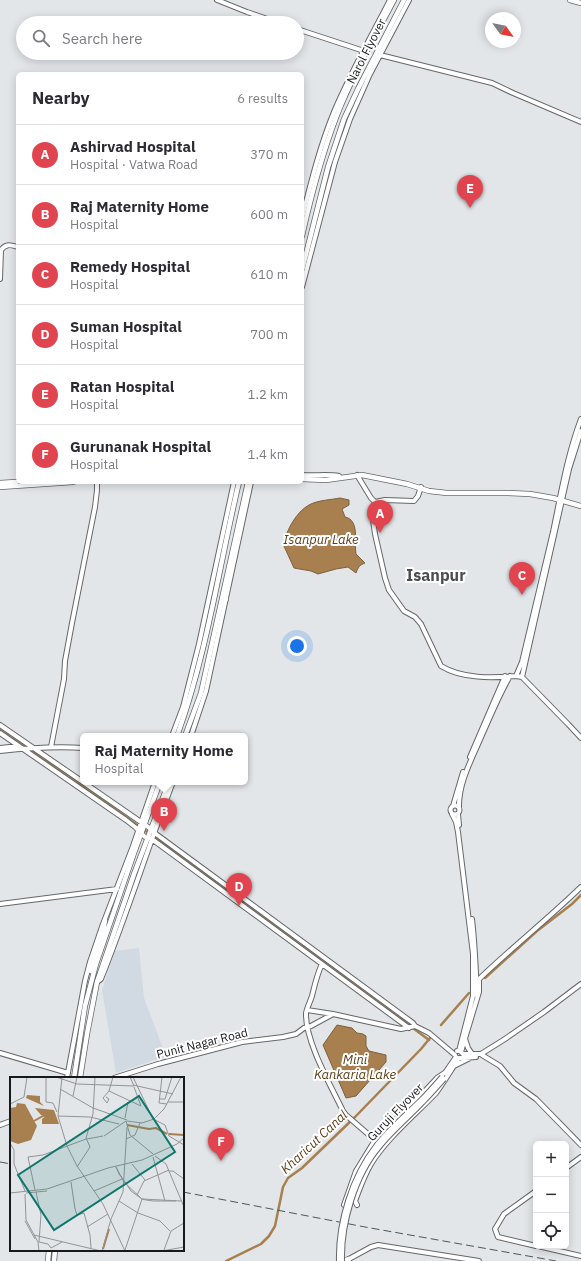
<!DOCTYPE html>
<meta charset="utf-8">
<style>
body{margin:0;font-family:"IBM Plex Sans",sans-serif;background:#f7f7f7;color:#2b2b33}
.controls{position:absolute;right:12px;bottom:12px;display:grid;overflow:hidden;border-radius:6px;box-shadow:0 2px 10px #0003}
.controls button{width:36px;height:36px;display:grid;place-items:center;padding:0;border:0;border-bottom:1px solid #e1e1e2;background:#fff;color:#2b2b33;font:20px sans-serif}
.compass{position:absolute;left:485px;top:12px;width:36px;height:36px;border-radius:50%;background:#fff;box-shadow:0 2px 10px #0003;rotate:123deg}
.you{position:absolute;left:297px;top:646px;width:14px;height:14px;margin:-10px;border:3px solid #fff;border-radius:50%;background:#1a73e8;box-shadow:0 0 0 6px #1a73e833}
.badge{display:grid;place-items:center;width:26px;height:26px;border-radius:50%;background:#0f766e;color:#fff;font-size:13px;font-weight:700}
.pin{position:absolute;translate:-50% -33px;filter:drop-shadow(0 1px 2px #0008)}
.pin::after{content:'';position:absolute;top:21px;width:14px;height:12px;background:inherit;clip-path:polygon(0 0,100% 0,50% 100%)}
.popup{position:absolute;left:80px;top:733px;width:168px;height:52px;box-sizing:border-box;display:grid;place-content:center;border-radius:6px;background:#fff;filter:drop-shadow(0 1px 3px #0005);font-size:13px;white-space:nowrap;color:#7c7c81}
.popup b{font-size:15px;color:#2b2b33}
.popup::after{content:'';position:absolute;left:50%;top:100%;margin-left:-8px;border:8px solid transparent;border-top-color:#fff}
.list{margin:0;padding:0;list-style:none}
h2{display:flex;justify-content:space-between;align-items:center;height:52px;margin:0;padding:0 16px;font-size:17px}
h2 small{font-size:13px;font-weight:400;color:#7c7c81}
.list li{display:grid;grid-template-columns:26px 1fr auto;gap:12px;align-items:center;box-sizing:border-box;height:60px;padding:0 16px;border-top:1px solid #e1e1e2}
.list b{display:block;font-size:15px;white-space:nowrap}
.list p{margin:0;font-size:13px;white-space:nowrap;color:#7c7c81}
.list em{font-size:13px;font-style:normal;color:#7c7c81}
.icon{flex:none;width:22px;height:22px;fill:none;stroke:currentColor;stroke-width:2;stroke-linecap:round;stroke-linejoin:round}
.map{position:relative;flex:none;width:581px;height:1261px;overflow:hidden}
.search{position:absolute;background:#fff;box-shadow:0 2px 10px #0003;left:16px;top:16px;width:288px;height:44px;display:flex;align-items:center;gap:10px;box-sizing:border-box;padding:0 14px;border-radius:22px;color:#7c7c81;font-size:15px}
.panel{position:absolute;background:#fff;box-shadow:0 2px 10px #0003;left:16px;top:72px;width:288px;height:412px;border-radius:6px}
.map>svg:first-child{display:block}
</style>
<div class="map">
<svg width="581" height="1261" viewBox="0 0 581 1261">
<rect width="100%" height="100%" fill="#e3e6e9"/>
<path fill="#d1d9e2" d="M139 948 144 998 166 1056 116 1073 102 990 115 951Z"/>
<path fill="#a87f4e" stroke="#7d603e" d="M340 498 349 500V505L342 509 345 517C360 520 354 542 356 554L365 563C360 565 358 567 356 573L348 567 336 569 318 574 311 571 294 568 283 544C287 530 296 512 309 505 318 500 330 500 340 498Z
M337 1025 352 1028 357 1033 363 1034 366 1036V1046L369 1051 386 1055V1062L356 1096 346 1098 323 1045Z"/>
<g fill="none" stroke-linecap="round" stroke-linejoin="round">
<path stroke="#a87f4e" stroke-width="2.5" d="M0 730 86 788 208 876 429 1040
M485 978 537 931 572 904 581 895
M441 1025 469 993
M226 1261 261 1244 269 1236 275 1226 283 1187 288 1178 302 1168 355 1117 421 1049 430 1038"/>
<defs>
<path id="secondary" d="M217 0 247 12 279 23
M297 29 364 51
M380 55 492 83 513 93 581 122
M302 218C311 182 320 146 334 112 350 74 371 37 390 0
M0 279 1 250C6 243 11 245 18 247
M302 287 335 162 350 119 370 74 409 0
M302 475C314 476 328 474 339 476
M357 475 371 498 375 502 373 520 375 534 385 578 389 590 404 611 415 617 421 624 441 666C462 679 492 678 516 676L522 677 568 724 581 738
M375 502 385 500 414 501 418 496 421 487
M516 676 522 662C532 619 543 575 553 532 561 494 567 456 581 419
M522 677 569 469 581 431
M0 725 83 782
M0 733 126 820 135 827 145 837 153 840 160 845 409 1028
M172 736 183 707 199 644 234 482
M191 736 206 691 251 482
M51 747 64 679 65 661 72 623 95 507 97 490V482
M0 748 19 746
M0 751C28 748 55 746 83 748
M470 757 505 676
M83 782 151 829 156 834 413 1023 415 1026
M450.5 810a4.5 4.5 0 1 1 9 0a4.5 4.5 0 1 1-9 0Z
M453 806 463 772
M459 809C458 783 472 759 482 735 491 715 499 695 510 676
M452 814 456 822 458 832 473 954V996L459 1051
M458 814 459 825
M0 904 117 889
M472 919C475 945 476 970 477 996
M322 964C317 974 315 984 312 996 310 1002 307 1008 306 1013 305 1041 331 1086 343 1111L346 1115 383 1147
M97 982 101 979C127 914 148 847 173 782
M476 982C510 949 547 920 581 887
M307 1010 333 1014
M465 1039 468 1048 472 1054
M457 1051H460L463 1054H481L505 1039 544 1012 581 984
M461 1052 479 992V979
M0 1053 68 1073
M482 1055 500 1066 514 1083 536 1099 581 1145
M461 1058 476 1057
M454 1066 470 1058
M445 1073 456 1057
M67 1078 85 981 90 962 103 924 133 846 155 782
M114 1078 158 1064 242 1042 283 1037 296 1034 304 1028 311 1026 333 1014 401 1029 415 1026 429 1033 455 1055
M0 1125 11 1121
M566 1168 581 1157
M536 1191 504 1214 495 1229 498 1237 536 1246
M344 1205 356 1171 375 1140 423 1093 437 1078 446 1072
M357 1205 355 1201C360 1188 364 1176 371 1164 386 1139 415 1115 436 1093 444 1082 451 1070 459 1058
M538 1246 581 1256
M349 1259 371 1247 378 1245 479 1261"/>
<path id="primary" d="M570 0 581 3
M302 236C311 196 322 154 337 115 352 76 374 38 394 0
M302 270 328 167 344 119 358 89 404 0
M302 479 326 480 362 475 407 484 429 491 447 493H508L530 494 553 498 581 506
M0 483 16 482
M0 487 73 482
M224 591 226 599
M177 736C207 654 219 566 239 482
M185 736 201 693 248 482
M91 971 103 933 105 920
M74 1078 85 1006 96 964 134 853 160 782
M80 1078 87 1034 97 982 134 874 169 782
M48 1261 49 1250
M54 1261 55 1250
M343 1261 349 1259"/>
</defs>
<use href="#secondary" stroke="#65676a" stroke-width="6"/>
<use href="#primary" stroke="#65676a" stroke-width="6"/>
<use href="#secondary" stroke="#fff" stroke-width="4"/>
<use href="#primary" stroke="#fff" stroke-width="4.5"/>
<path stroke="#535456" stroke-width="1" stroke-dasharray="8 4" stroke-linecap="butt" d="M0 1162 11 1164
M183 1192 365 1227 556 1261"/>
<defs>
<path id="secondary-bridge" d="M339 1261C338 1222 352 1177 376 1146 389 1129 406 1115 421 1100 428 1093 435 1085 442 1077
M342 1261C341 1224 355 1175 380 1146 393 1130 409 1117 423 1102 430 1095 437 1087 444 1079"/>
</defs>
<use href="#secondary-bridge" stroke="#65676a" stroke-width="6" stroke-linecap="butt"/>
<use href="#secondary-bridge" stroke="#fff" stroke-width="4"/>
</g>
<g text-anchor="middle" dominant-baseline="central" stroke-width="4" stroke-linejoin="round" paint-order="stroke">
<g font-size="12" fill="#18191a" stroke="#fff">
<text transform="translate(366 51) rotate(-63)">Narol Flyover</text>
<text transform="translate(202 1043) rotate(-14)">Punit Nagar Road</text>
<text transform="translate(395 1112) rotate(-46)">Guruji Flyover</text>
</g>
<g font-size="13" font-style="italic" fill="#5c3e17" stroke="#fff">
<text x="321" y="539">Isanpur Lake</text>
<text x="355" y="1059">Mini<tspan x="355" dy="15">Kankaria Lake</tspan></text>
<text transform="translate(314 1142) rotate(-43)">Kharicut Canal</text>
</g>
<g font-size="16" font-weight="bold" fill="#4a4c4f" stroke="#fff">
<text x="436" y="575">Isanpur</text>
</g>
</g>
<g transform="translate(10 1077)">
<rect width="174" height="174" fill="#e3e6e9"/>
<path d="M17 18 30 19V25L34 29 16 21ZM7 26 15 27 27 49 21 63 8 67 0 64V31L6 30ZM25 31 44 33 49 47H32V42L37 38H31Z" fill="#a87f4e"/>
<path fill="none" stroke="#a87f4e" stroke-width="2" d="M24 44 33 39 43 38M117 48 139 52 146 51 157 57M159 57 174 58M93 172 99 152"/>
<path fill="none" stroke="#929496" stroke-width="1" d="M36 0V25L43 26 47 35M46 0 67 7 124 9 120 0M52 0 48 39 57 69 67 89 93 127 115 174M123 0 143 42M152 0 149 26 157 27M123 8 163 17M50 12 83 31M99 14 131 29 124 10M63 19 67 0M96 20 99 22 97 26 93 21 99 14 103 0M150 22H155L162 0M158 25H174M0 27 14 20 17 0M83 31 117 43M48 39 80 40 109 47M115 41 118 25M143 42 155 48 159 59 174 68M116 44 120 58 143 77M117 44 132 46 144 42 154 32 171 0M94 59 116 44M77 62 93 59M116 62 125 58 130 46M0 66 4 73V87L15 114M145 79 156 87 174 130M18 80 33 78 76 62M18 80 25 113M143 80 155 124M122 87 135 103M67 90 80 70 76 61 83 37 85 0M159 94H163L174 102M61 105 65 132 67 138 74 136 80 158 81 171M84 114 112 102M26 115 31 138 29 165M0 116 37 112 98 91 132 83 167 67 174 61M16 116 37 114M15 117 16 143 28 165 29 174M127 118 134 104 159 93M109 124 128 136 150 144 160 154M166 124H143L136 123 132 122 121 114 115 105 109 97 106 90 114 105 132 122 171 124M15 144 25 162M77 150 98 137M161 154 174 146M24 158 91 174M29 165 38 167 41 171 52 165M115 173 132 122M154 173 161 154M92 174 101 142 113 115 117 50M152 174 174 170"/>
<path fill="#0f766e" fill-opacity="0.15" stroke="#0f766e" stroke-width="2" d="M129 19 165 75 44 153 8 98Z"/>
<rect width="174" height="174" fill="none" stroke="#18191a" stroke-width="2"/>
</g>
</svg>
<div class="controls">
<button>+</button>
<button>−</button>
<button><svg class="icon" aria-label="locate" viewBox="0 0 24 24"><circle cx="12" cy="12" r="6"/><path d="M12 2v4M12 18v4M2 12h4M18 12h4"/></svg></button>
</div>
<svg class="compass" viewBox="-18 -18 36 36"><path d="M0-13l5 13h-10z" fill="#e53935"/><path d="M0 13l5-13h-10z" fill="#7c7c81"/></svg>
<div class="you"></div>
<div class="pin badge" style="left:380px;top:533px;background:#e0444e">A</div>
<div class="pin badge" style="left:164px;top:831px;background:#e0444e">B</div>
<div class="popup"><b>Raj Maternity Home</b>Hospital</div>
<div class="pin badge" style="left:522px;top:595px;background:#e0444e">C</div>
<div class="pin badge" style="left:239px;top:906px;background:#e0444e">D</div>
<div class="pin badge" style="left:470px;top:208px;background:#e0444e">E</div>
<div class="pin badge" style="left:221px;top:1161px;background:#e0444e">F</div>
<div class="search"><svg class="icon" aria-label="search" viewBox="0 0 24 24"><circle cx="10" cy="10" r="6"/><path d="M15 15l6 6"/></svg>Search here</div>
<section class="panel">
<h2>Nearby<small>6 results</small></h2>
<ul class="list">
<li><span class="badge" style="background:#e0444e">A</span><div><b>Ashirvad Hospital</b><p>Hospital · Vatwa Road</p></div><em>370 m</em></li>
<li><span class="badge" style="background:#e0444e">B</span><div><b>Raj Maternity Home</b><p>Hospital</p></div><em>600 m</em></li>
<li><span class="badge" style="background:#e0444e">C</span><div><b>Remedy Hospital</b><p>Hospital</p></div><em>610 m</em></li>
<li><span class="badge" style="background:#e0444e">D</span><div><b>Suman Hospital</b><p>Hospital</p></div><em>700 m</em></li>
<li><span class="badge" style="background:#e0444e">E</span><div><b>Ratan Hospital</b><p>Hospital</p></div><em>1.2 km</em></li>
<li><span class="badge" style="background:#e0444e">F</span><div><b>Gurunanak Hospital</b><p>Hospital</p></div><em>1.4 km</em></li>
</ul>
</section>
</div>
